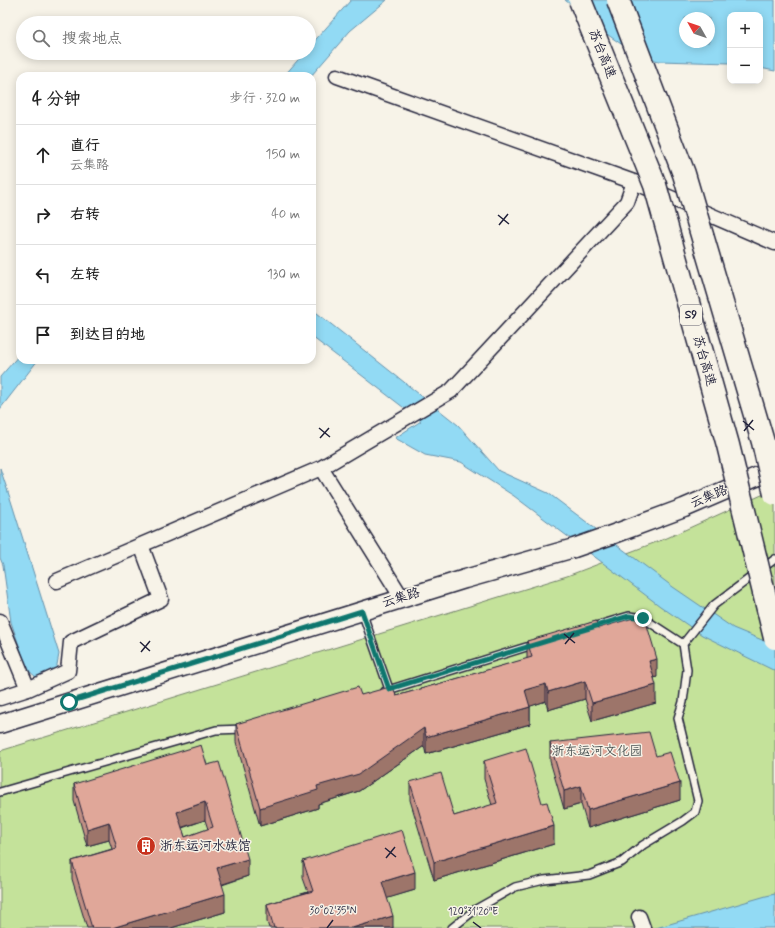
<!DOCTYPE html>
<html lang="zh">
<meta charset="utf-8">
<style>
body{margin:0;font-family:Mynerve,"LXGW WenKai TC",sans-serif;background:#f2f2f2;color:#222}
.controls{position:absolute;right:12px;top:12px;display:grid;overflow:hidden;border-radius:8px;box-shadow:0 2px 10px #0003}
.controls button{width:36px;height:36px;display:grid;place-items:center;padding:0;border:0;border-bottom:1px solid #e0e0e0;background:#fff;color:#222;font:20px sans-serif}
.compass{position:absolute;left:679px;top:12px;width:36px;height:36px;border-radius:50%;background:#fff;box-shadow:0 2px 10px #0003;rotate:310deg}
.stop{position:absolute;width:12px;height:12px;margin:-9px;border:3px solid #0f766e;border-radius:50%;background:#fff}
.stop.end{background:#0f766e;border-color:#fff;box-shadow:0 1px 4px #0008}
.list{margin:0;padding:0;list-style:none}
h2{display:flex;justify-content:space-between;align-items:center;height:52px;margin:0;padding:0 16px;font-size:17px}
h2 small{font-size:13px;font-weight:400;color:#767676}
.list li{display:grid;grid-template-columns:26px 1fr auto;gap:12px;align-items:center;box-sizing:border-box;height:60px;padding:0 16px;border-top:1px solid #e0e0e0}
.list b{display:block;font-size:15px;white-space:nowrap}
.list p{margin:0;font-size:13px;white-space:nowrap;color:#767676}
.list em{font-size:13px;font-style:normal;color:#767676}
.icon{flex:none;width:22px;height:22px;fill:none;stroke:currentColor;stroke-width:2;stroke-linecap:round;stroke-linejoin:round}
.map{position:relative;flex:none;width:775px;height:928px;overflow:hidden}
.search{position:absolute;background:#fff;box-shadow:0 2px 10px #0003;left:16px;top:16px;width:300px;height:44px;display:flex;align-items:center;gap:10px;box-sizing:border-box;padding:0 14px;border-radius:22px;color:#767676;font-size:15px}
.panel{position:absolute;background:#fff;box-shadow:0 2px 10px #0003;left:16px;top:72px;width:300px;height:292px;border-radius:12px}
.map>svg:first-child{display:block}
</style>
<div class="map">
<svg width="775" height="928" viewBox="0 0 775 928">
<rect width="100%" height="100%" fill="#f7f3e8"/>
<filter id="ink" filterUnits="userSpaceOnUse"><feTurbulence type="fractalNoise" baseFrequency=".025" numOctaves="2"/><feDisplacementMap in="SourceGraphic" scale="8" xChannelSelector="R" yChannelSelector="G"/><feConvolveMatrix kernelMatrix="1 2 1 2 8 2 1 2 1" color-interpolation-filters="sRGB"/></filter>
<g filter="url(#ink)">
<path fill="#c4e29a" stroke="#73826a" d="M775 489V913L725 928H0V751L567 576 667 538Z"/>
<path fill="#92daf4" stroke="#6590aa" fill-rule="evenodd" d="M351 0H387L350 31 311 76H284L304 53H309V47Z
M565 0H775V71L760 68V15H730V63L659 61C626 54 592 22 565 0ZM685 18H709V42H685Z
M312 309 458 425 499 471 548 493 673 587 733 628 762 640 775 648V671L702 635 660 606 514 496 461 462 425 455 395 438 421 421 312 337Z
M20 354V360H38L0 409V377Z
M0 468 11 501 59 654 56 670 37 678 27 669 11 622 3 565 0 558Z
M775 894V928H656L766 896Z"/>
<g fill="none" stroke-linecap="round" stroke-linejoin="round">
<defs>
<path id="service" d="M362 612 389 689
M683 644 714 605 775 559
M385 691 536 644
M0 792 216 730 244 729
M452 928 476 909 515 887 544 880 589 875 622 862 643 845 683 821 695 812 698 801 678 718 683 702 687 670 683 644 643 618 629 616 589 628"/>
<path id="minor" d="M337 76 634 182 775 243
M321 468 402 598
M57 581 321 468 451 391 627 202 634 182
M0 621 28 689
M0 698 28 689 68 671 71 642 161 599 141 545
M639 917 643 928"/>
<path id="tertiary" d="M0 724 465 579 574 548 614 534 684 508 775 469"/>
</defs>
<use href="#service" stroke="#22223b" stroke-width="10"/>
<use href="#minor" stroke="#22223b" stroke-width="17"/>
<use href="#tertiary" stroke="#22223b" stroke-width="21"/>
<use href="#service" stroke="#f7f3e8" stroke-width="7"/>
<use href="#minor" stroke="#f7f3e8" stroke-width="14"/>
<use href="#tertiary" stroke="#f7f3e8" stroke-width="18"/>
<defs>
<path id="motorway-bridge" d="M580 0 655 185 728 445 775 638
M618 0 684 174 763 442 775 494"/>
</defs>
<use href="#motorway-bridge" stroke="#22223b" stroke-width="25" stroke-linecap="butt"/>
<use href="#motorway-bridge" stroke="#f7f3e8" stroke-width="22"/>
</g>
<path fill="#c19084" stroke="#22223b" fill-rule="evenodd" d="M598 628 657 677 654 678 656 703 592 721 585 699 548 710 546 701 530 706V724L426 754 424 746 359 791 318 804V808L260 826 236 742V724L361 695 396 696 527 659V641Z
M550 743 656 756 680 800 588 828 581 804 564 809 550 761Z
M484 761 554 844 434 880 410 800V782L454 816 492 805 484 779Z
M207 765 248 876 222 885 225 912 171 928H87L72 879V861L112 849 109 840 87 846 74 801V784ZM205 820 208 829 185 837 182 828Z
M303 861 415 890 387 898 393 928H269L267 922V904L308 892 303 878Z"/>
<path fill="#9d756b" stroke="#22223b" d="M657 659V677L649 679V661Z
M585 681V699L548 710V692Z
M546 684V701L525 708V690Z
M656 685V703L592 721V703Z
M530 707V724L426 754V737Z
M424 728V746L359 791 318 804V808L260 826V808L317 786Z
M680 783V800L588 828V810Z
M581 786V804L564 809V791Z
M205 802V820L177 829V812Z
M109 822V840L87 846V829Z
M554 826V844L434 880V862Z
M248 859V876L217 886V868Z
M415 872V890L382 900V882Z
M225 894V912L171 928H112Z
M393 916V928H352Z"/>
<path fill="#e0a799" stroke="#22223b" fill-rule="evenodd" d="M644 615 657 659 649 661 656 685 592 703 585 681 548 692 546 684 525 690 530 707 426 737 424 728 359 774 317 786 318 790 260 808 236 724 358 687 361 695 393 686 396 696 532 657 527 641 596 621 598 628Z
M649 732 656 756 670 752 680 783 588 810 581 786 564 791 550 743Z
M201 745 207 765 219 762 248 859 217 868 225 894 112 928H92L72 861 117 848 109 822 87 829 74 784ZM205 802 213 827 185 837 177 812Z
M526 748 542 803 547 802 554 826 434 862 410 782 441 773 454 816 497 803 484 761Z
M402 830 415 872 382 882 393 916 352 928H274L267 904 313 891 303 861Z"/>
</g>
<g fill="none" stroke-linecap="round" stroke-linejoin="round" filter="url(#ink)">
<path stroke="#0f766e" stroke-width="5" d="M69 702 362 611 389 689 629 616 643 618"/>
</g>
<path fill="none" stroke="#22223b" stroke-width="1.5" d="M498 215 509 224M499 225 508 214M743 421 754 430M319 428 330 437M744 431 753 420M320 438 329 428M564 634 575 643M140 642 150 651M565 644 574 633M141 652 150 641M385 848 396 857M386 858 395 847M473 922 481 928M327 928 333 920"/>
<defs>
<symbol id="building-disc" viewBox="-11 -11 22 22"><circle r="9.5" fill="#c8321e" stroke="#f7f3e8"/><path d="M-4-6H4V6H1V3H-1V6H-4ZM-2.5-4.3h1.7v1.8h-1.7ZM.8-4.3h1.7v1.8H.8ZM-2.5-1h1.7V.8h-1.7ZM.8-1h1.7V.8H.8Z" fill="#fff"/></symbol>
</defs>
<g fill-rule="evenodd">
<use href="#building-disc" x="135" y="835" width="22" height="22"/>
</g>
<g text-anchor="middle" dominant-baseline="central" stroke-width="3" stroke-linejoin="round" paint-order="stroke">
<rect fill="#f7f3e8" stroke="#62616f" stroke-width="1" x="680" y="305" width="22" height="20" rx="3"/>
<g font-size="12" font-weight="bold" fill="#22223b">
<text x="691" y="315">S9</text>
</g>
<g font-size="13" fill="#22223b" stroke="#f7f3e8">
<text transform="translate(602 54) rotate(68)">苏台高速</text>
<text transform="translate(704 361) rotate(74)">苏台高速</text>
<text transform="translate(709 497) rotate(-23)">云集路</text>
<text transform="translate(401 598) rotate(-17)">云集路</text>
</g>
<g font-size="13" fill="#4a5253" stroke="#f7f3e8">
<text x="597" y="751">浙东运河文化园</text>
</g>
<g font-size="13" fill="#22223b" stroke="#f7f3e8" text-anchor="start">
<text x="160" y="846">浙东运河水族馆</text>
</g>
</g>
<g font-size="10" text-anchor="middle" fill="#22223b" stroke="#f7f3e8" stroke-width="3" stroke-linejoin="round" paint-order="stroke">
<text x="333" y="914">30°02'35"N</text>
<text x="473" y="915">120°31'20"E</text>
</g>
</svg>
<div class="controls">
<button>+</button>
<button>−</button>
</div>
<svg class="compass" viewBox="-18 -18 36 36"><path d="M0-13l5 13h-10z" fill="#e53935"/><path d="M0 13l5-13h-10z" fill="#767676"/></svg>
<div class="stop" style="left:69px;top:702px"></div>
<div class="stop end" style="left:643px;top:618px"></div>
<div class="search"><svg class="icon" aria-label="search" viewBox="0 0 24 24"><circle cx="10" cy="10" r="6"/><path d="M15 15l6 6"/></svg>搜索地点</div>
<section class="panel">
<h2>4 分钟<small>步行 · 320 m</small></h2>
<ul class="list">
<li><svg class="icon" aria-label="ahead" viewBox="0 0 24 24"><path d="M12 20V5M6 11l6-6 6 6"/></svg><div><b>直行</b><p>云集路</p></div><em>150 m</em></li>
<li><svg class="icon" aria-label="right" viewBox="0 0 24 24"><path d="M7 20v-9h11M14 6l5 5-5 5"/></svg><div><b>右转</b></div><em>40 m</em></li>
<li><svg class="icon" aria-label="left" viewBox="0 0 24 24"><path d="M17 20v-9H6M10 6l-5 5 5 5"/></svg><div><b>左转</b></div><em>130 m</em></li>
<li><svg class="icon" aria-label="arrive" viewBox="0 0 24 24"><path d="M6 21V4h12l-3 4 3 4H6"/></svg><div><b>到达目的地</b></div></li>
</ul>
</section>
</div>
